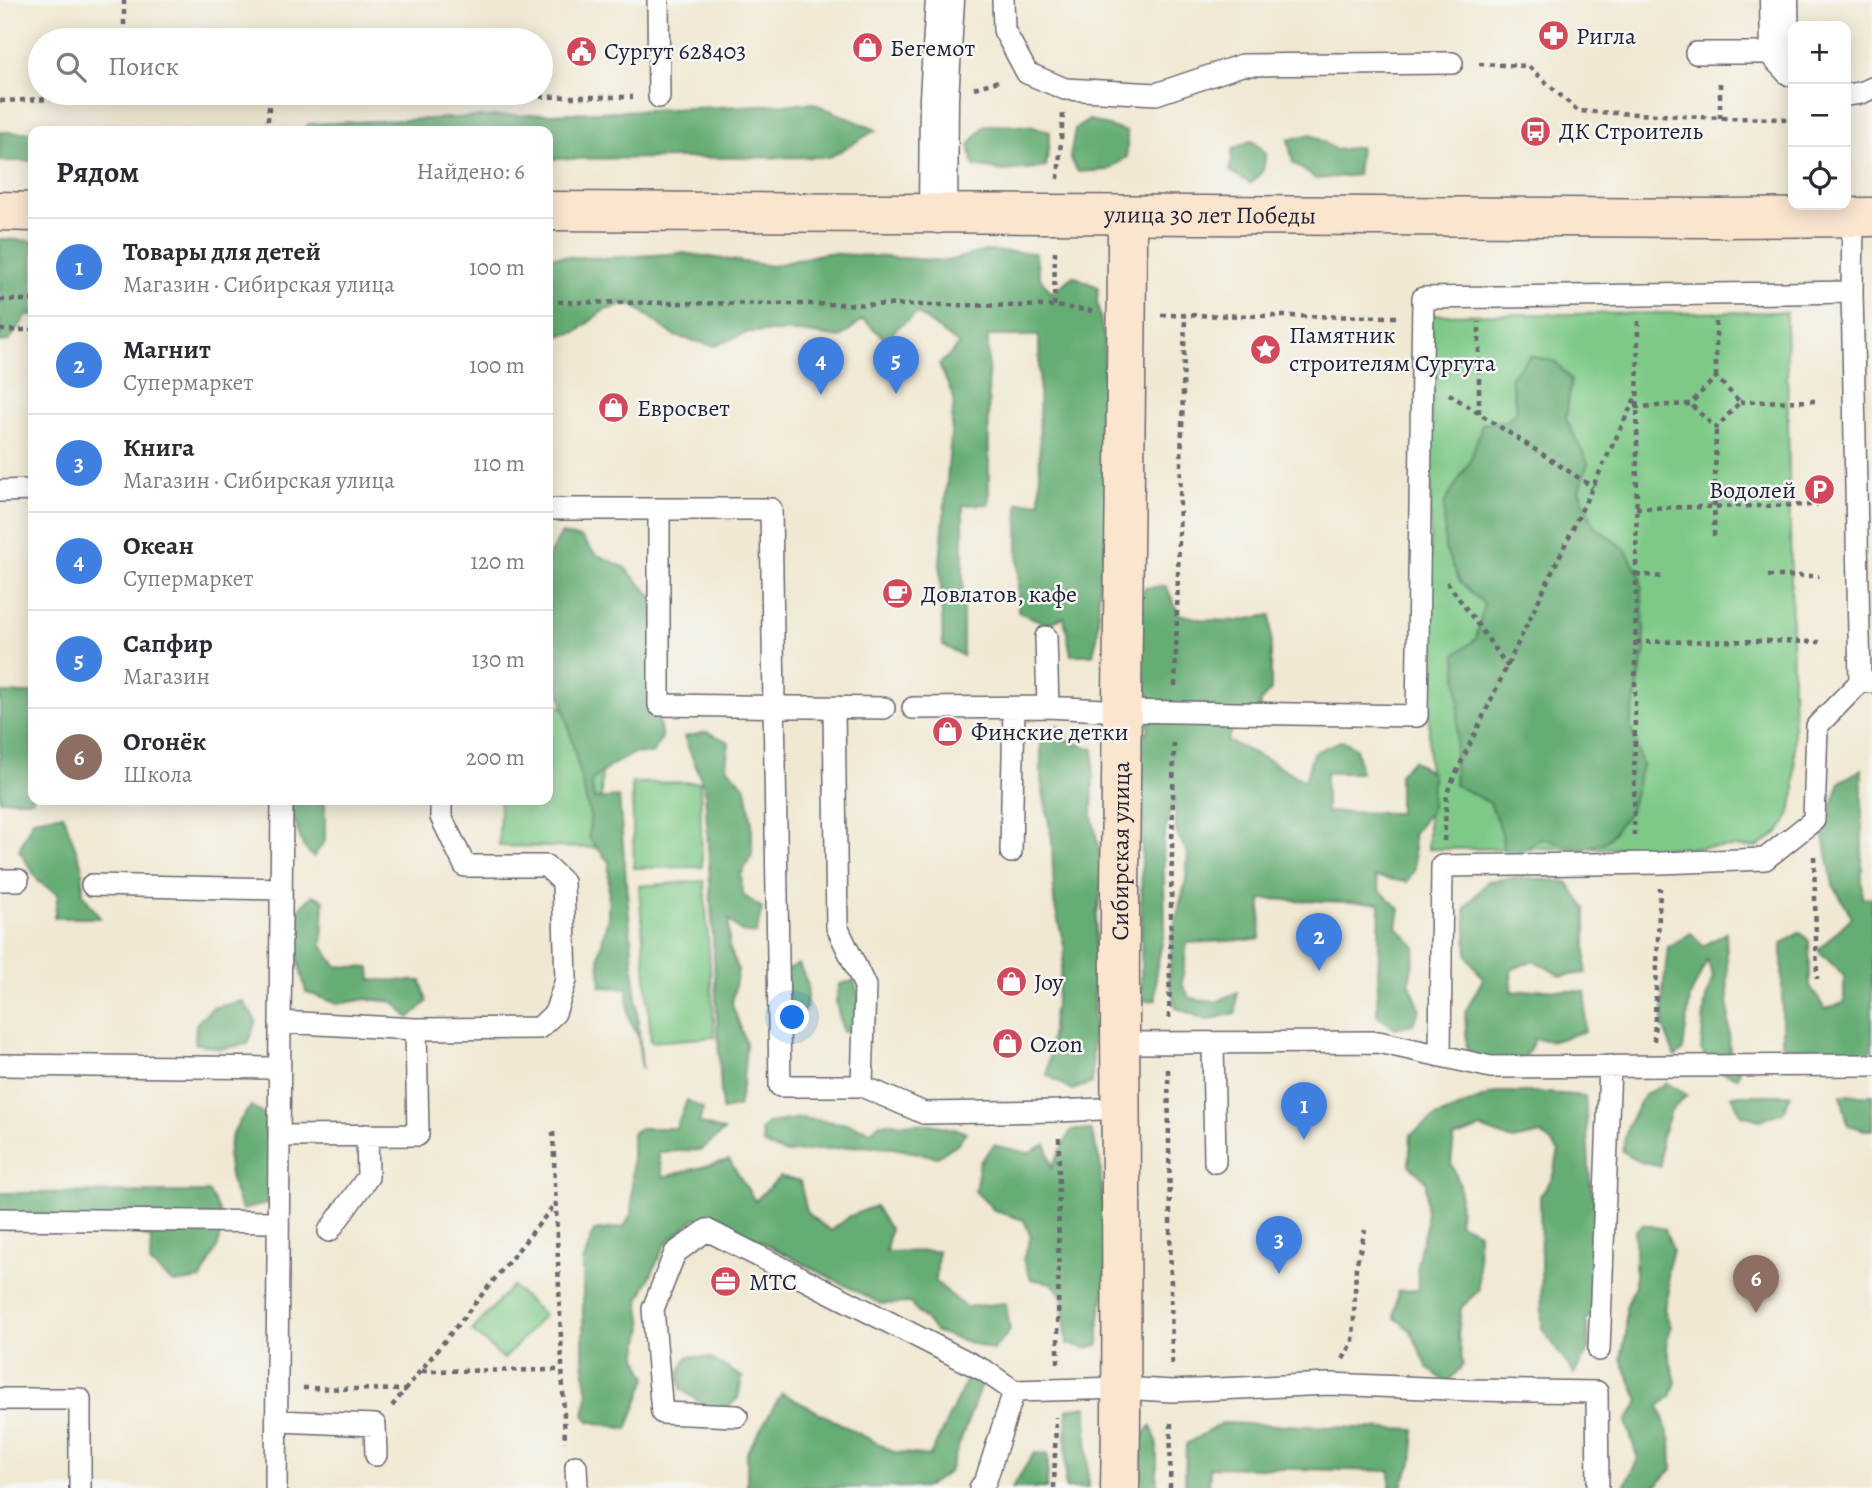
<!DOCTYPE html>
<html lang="ru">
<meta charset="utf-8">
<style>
body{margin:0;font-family:Alegreya,serif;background:#f7f7f7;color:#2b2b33}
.controls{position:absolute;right:21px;top:21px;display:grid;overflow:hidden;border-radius:14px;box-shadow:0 4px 18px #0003}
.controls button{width:63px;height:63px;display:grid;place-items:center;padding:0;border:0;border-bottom:2px solid #e1e1e2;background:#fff;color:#2b2b33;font:35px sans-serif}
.you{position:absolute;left:793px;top:1018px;width:24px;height:24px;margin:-18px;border:5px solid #fff;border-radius:50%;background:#1a73e8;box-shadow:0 0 0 10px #1a73e833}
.badge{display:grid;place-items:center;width:46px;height:46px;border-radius:50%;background:#0f766e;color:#fff;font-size:23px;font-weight:700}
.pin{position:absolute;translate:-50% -58px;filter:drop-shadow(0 2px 4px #0008)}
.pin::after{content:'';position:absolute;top:37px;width:24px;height:21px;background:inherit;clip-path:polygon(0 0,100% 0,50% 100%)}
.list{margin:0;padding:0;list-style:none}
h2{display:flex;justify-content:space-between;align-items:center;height:91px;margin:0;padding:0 28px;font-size:30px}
h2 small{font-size:23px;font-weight:400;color:#7c7c81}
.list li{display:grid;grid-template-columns:46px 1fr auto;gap:21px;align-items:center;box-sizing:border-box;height:98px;padding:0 28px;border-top:2px solid #e1e1e2}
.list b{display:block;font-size:26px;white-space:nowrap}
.list p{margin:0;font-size:23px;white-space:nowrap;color:#7c7c81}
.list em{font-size:23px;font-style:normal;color:#7c7c81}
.icon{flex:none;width:38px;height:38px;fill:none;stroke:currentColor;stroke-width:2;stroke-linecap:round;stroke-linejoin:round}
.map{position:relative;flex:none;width:1872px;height:1488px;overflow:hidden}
.search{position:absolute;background:#fff;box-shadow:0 4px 18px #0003;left:28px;top:28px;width:525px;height:77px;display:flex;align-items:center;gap:18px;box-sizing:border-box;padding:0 24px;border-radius:38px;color:#7c7c81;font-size:26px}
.panel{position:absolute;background:#fff;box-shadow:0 4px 18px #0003;left:28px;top:126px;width:525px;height:679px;border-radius:14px}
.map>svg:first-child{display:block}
</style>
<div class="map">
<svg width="1872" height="1488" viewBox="0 0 1872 1488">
<rect width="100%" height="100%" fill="#f6f6f2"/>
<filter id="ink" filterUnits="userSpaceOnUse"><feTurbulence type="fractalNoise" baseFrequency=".0143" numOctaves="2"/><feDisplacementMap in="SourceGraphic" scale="14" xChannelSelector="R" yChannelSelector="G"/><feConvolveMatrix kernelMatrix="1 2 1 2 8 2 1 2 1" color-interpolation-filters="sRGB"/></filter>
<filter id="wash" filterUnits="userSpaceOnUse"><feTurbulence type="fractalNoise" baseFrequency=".00686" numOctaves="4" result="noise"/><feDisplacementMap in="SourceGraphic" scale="28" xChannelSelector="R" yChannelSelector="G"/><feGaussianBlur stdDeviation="1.57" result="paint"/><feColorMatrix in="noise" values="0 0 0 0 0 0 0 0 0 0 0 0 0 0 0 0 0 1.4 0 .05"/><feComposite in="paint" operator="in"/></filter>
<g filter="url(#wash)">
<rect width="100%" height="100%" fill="#f0e8d2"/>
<path fill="#7ec987" stroke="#507661" stroke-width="2" d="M1786 312 1795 792C1789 822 1785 832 1757 847L1428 849 1432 315Z
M548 706 603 708 600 848 499 846 500 800H548Z
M700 782 702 867 634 868 632 783Z
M704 881 715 1037 651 1042 639 886Z
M512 1286 544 1315 504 1359 472 1331Z"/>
<path fill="#66ad74" stroke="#446858" stroke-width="2" d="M813 103 876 130 830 157 548 159V131H304L308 124Z
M1089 120 1127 132V157L1108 170 1078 172 1070 157 1075 129Z
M985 125 1030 126 1050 132 1046 167 1004 171 974 166 969 145Z
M0 132H33V161H0Z
M1311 134 1336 150 1360 147 1357 175 1316 179 1293 163 1288 140Z
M1252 140 1266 153 1263 170 1251 184 1230 171 1233 149Z
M0 239 33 241V316L27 315 9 341 0 342Z
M986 251 1035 253 1040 278 1052 293 1073 276 1098 287 1097 301 1104 339V391L1098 429 1106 480 1107 529 1099 588 1098 633 1093 655H1071L1064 617 1048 624 1018 612V503L1040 502 1039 336H988L989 504 963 505V656L943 645 940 564 954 398 939 365 959 345 917 313 896 329 886 340 863 319 840 338 799 332H749L714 346 675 336 631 304 604 310 577 332 548 338V256L607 258 682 253 772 266 825 253 947 261Z
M1530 356 1556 362 1571 380 1566 419 1588 463 1579 490 1594 526 1625 549 1641 577 1645 650 1630 725 1642 765 1630 811 1607 841 1583 850 1541 838 1521 853 1503 850 1502 833 1490 803 1455 785 1454 764 1459 704 1456 654 1476 639 1484 604 1460 582 1445 549 1444 504 1471 459 1482 424 1507 421 1517 411 1510 377Z
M561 534 582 538 595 554 624 567 654 598 656 706 662 738 652 754 634 753 612 765 591 781 594 799 619 797 642 1070 638 1036 629 1019 627 988 601 987 599 955 608 917 609 862 589 838 590 816 556 675H548V557Z
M1166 586 1179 614 1204 620 1238 621 1271 615V690L1260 702V723L1234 722 1227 741 1268 760 1305 781 1313 753 1343 740 1356 748 1361 773H1326V812L1399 813V774L1413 760 1432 774 1431 810 1413 834 1415 868 1407 882 1375 877 1380 891 1400 909 1397 927 1416 947 1409 982 1420 1009 1413 1024 1395 1028 1377 1016 1380 903 1261 899 1260 939 1187 943 1182 984 1190 998 1216 1002 1237 992 1236 1013 1207 1020 1176 1008 1169 980 1172 935 1186 880 1188 854 1176 832 1174 795 1163 842 1165 929 1156 971V1000L1141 1001 1142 804 1135 744 1149 729 1133 694 1135 615 1145 588Z
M0 693H33V800H0Z
M1058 726 1069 741 1094 749 1092 816 1104 874 1096 919 1092 1083 1072 1090 1047 1075 1053 1017 1065 950 1054 902 1052 840 1041 780V738Z
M707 732 729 742 726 766 746 788 752 823V855L741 875 743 895 762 908 756 934 741 932 729 920V947L738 969 732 1004 746 1043 743 1082 738 1107 722 1110 705 789 684 737Z
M1862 769V897L1872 898V1050L1855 1058 1822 1057 1782 1044V944L1800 932 1809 941 1810 986 1825 1009 1844 1003V976L1818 950 1852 917 1833 885 1823 832 1840 782Z
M289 800H325V841L313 857 303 846 289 805Z
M63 814 82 866 83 894 100 918H54L58 894 39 882 19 850 33 819Z
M1518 877 1567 882 1586 909V973L1561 976 1533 960 1511 970 1512 992 1542 989 1586 992 1585 1031 1554 1041 1535 1039 1521 1065 1494 1074 1467 1051 1465 1012 1483 979 1467 956 1465 908 1488 881Z
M313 895 324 900 322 945 336 966 370 968 371 980 421 981 427 1002 409 1018 394 1002 367 999 337 1004 306 992 295 947 299 909Z
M1691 933 1703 946 1726 933 1730 1056 1742 1061 1738 1077 1715 1070 1701 1050 1705 1002 1713 976 1707 960 1690 997 1683 1050 1675 1057 1663 1026V991L1668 947Z
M799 964 808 985 806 1008 790 1028 786 997V970Z
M854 981 861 1001 855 1029 843 1032 836 1002 839 984Z
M243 1001 256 1021 248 1044 220 1049 195 1043 196 1024 212 1008Z
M1667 1083 1687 1095 1671 1111 1661 1140V1166L1643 1163 1622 1151 1628 1125 1644 1095Z
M1497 1092H1535L1585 1096 1590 1182 1607 1261 1605 1297 1586 1320 1590 1348 1574 1374 1542 1328 1540 1195 1552 1179 1559 1151 1542 1134 1513 1140 1481 1128 1454 1138 1451 1163 1460 1185 1459 1223 1478 1232 1479 1290 1461 1308 1458 1335 1463 1365 1447 1383 1428 1368 1411 1331 1394 1317 1398 1291 1418 1290 1417 1263 1426 1225V1181L1409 1165 1411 1134 1436 1117Z
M1732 1095H1791L1783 1112 1760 1120 1741 1115Z
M1841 1095H1872V1130H1865L1848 1125Z
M687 1100 703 1109 699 1123 724 1131 701 1150 658 1152 663 1177 729 1160 755 1201 780 1177 800 1181 807 1213 831 1231 850 1216 875 1206 890 1230 886 1252 938 1251 936 1282 965 1307 1006 1303 1010 1331 993 1350 936 1332 910 1303 881 1304 756 1239 695 1218 665 1245 639 1300 643 1326 637 1357 647 1378 627 1429 589 1421 584 1415 588 1395 583 1361V1262L594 1231 624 1227 632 1212V1133L640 1128H676Z
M251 1106 269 1118 270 1203 242 1210C231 1184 221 1157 235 1129 239 1121 246 1113 251 1106Z
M801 1118 849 1124 871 1131 880 1123 931 1124 966 1132 957 1144 937 1157 893 1148 861 1146 785 1153 763 1144 761 1130 768 1123Z
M1071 1130H1091L1100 1161 1104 1223 1106 1287 1099 1319V1345L1086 1348 1067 1344 1062 1296 1052 1283 1031 1279 1023 1259 1031 1237 1024 1220 995 1211 975 1191 980 1162 994 1145 1028 1153 1046 1144 1052 1167Z
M209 1192 222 1217 218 1246 201 1279 173 1283 150 1263 151 1239 121 1226 78 1235 47 1227 0 1229V1193Z
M1642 1224 1665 1229 1673 1250 1667 1271 1669 1292 1664 1309 1671 1327 1666 1346 1676 1382 1671 1397 1659 1406 1671 1442 1672 1469 1654 1488H1623L1638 1459 1626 1422 1639 1401 1621 1359 1626 1334V1307L1635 1285V1232Z
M688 1356 710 1358 742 1377 738 1398 727 1408 706 1406 681 1389 679 1372Z
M970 1373 982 1382 949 1472 926 1487 747 1488V1452L782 1393 894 1452 930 1456Z
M1087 1406 1088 1488H1065L1067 1409Z
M1222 1423 1415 1430 1412 1463 1401 1488H1390V1471L1210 1467 1209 1488H1185L1186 1444Z
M1151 1426 1157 1442V1488H1142L1140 1439Z
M1034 1453 1048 1454 1047 1488H1012Z"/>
</g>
<g filter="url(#ink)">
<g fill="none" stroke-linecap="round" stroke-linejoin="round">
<defs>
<path id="lane" d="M658 0 659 97
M1003 0 1004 30 1027 73 1065 89 1156 94 1242 65 1452 63
M1696 53H1780
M1846 95 1861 93 1872 88
M1853 217 1852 292 1860 682H1872
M0 491 33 490
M548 509H771L780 1086H862L924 1113 1059 1111 1121 1108
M659 509V705L884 708
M1046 637 1048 707
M834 708 837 927 865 986 862 1086
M913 708 1048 707 1121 711 1417 716 1423 298 1852 292
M1011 852 1014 708
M0 880H18
M92 885 281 889
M280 1022 416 1029 539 1028 555 1013 566 980 563 882 546 866H465L441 817V800
M1119 1043 1378 1042 1491 1067 1872 1065
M1213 1043 1215 1162
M1440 1056 1442 866 1661 863 1765 859 1814 820 1817 726 1860 682
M0 1065 279 1068
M279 1136 418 1135 416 1029
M0 1219 278 1222
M329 1231 368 1177 367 1135
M1599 1350 1610 1066
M0 1399H80V1488
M737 1416 662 1413 653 1309 675 1253 707 1230 985 1371 1014 1391 1122 1388 1172 1391 1329 1384 1473 1390 1597 1392 1598 1488
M278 1421 375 1425 376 1455
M576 1466 577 1488
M276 1488 282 800
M980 1488 986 1480 1014 1391"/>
<path id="street" d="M1779 0 1780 53 1793 67
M938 214 939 98 945 0"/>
<g id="secondary">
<path d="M0 211 33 212"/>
<path id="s1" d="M548 211 1713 218 1872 217"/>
<path id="s2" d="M1120 1488C1124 1294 1119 1100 1120 906 1121 675 1127 445 1127 215"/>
</g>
</defs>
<use href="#lane" stroke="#6a6770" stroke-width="24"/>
<use href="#street" stroke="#6a6770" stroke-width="41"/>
<use href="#secondary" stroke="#6a6770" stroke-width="41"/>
<path stroke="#6a6770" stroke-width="4.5" stroke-dasharray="5 5" stroke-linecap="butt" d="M124 0V40
M1479 64 1528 66 1578 111 1720 118 1793 119
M974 88 1002 80
M0 101 124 96 633 97
M1720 118V80
M267 131 270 96
M1058 179 1063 114
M0 300H33
M548 302 1054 306 1093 311
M1054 306 1055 250
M1161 315 1397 317
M0 330H33
M1716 377V319
M1449 394 1593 487
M1740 402 1817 401
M1635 407 1690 404 1716 377 1740 402 1716 428 1690 404
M1479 413V322
M1636 508 1818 505
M1714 536 1716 428
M1636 574 1664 577
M1768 576H1819
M1447 582 1508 667
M1636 642 1769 641 1820 642
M1175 686 1185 316
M1634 836 1638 320
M1444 841 1447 792 1636 396
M1814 856 1817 979
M1169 1018 1174 740
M1654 1041 1660 888
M1168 1069 1172 1364
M553 1132 565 1442
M1343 1359 1353 1342 1356 1267 1365 1230
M1058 1363 1059 1137
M422 1371 562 1370
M303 1388 406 1390
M392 1406 556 1203
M1054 1488 1056 1417
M1170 1488 1171 1419"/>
<use href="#lane" stroke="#fff" stroke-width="21"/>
<use href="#street" stroke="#fff" stroke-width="38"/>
<use href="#secondary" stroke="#fce5cf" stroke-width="38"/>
</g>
</g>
<defs>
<symbol id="pharmacy-disc" viewBox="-11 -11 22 22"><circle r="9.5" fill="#d1495b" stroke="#f6f6f2"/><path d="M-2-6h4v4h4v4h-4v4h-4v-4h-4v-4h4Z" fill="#fff"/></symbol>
<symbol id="shop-disc" viewBox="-11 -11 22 22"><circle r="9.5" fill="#d1495b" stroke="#f6f6f2"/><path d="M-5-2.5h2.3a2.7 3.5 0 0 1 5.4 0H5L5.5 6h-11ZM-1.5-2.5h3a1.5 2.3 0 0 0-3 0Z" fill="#fff"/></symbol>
<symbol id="civic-disc" viewBox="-11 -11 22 22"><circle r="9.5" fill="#d1495b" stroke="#f6f6f2"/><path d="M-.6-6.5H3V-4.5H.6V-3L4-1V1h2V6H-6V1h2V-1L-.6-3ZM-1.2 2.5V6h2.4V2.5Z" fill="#fff"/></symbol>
<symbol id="bus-disc" viewBox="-11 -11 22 22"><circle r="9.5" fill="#d1495b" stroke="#f6f6f2"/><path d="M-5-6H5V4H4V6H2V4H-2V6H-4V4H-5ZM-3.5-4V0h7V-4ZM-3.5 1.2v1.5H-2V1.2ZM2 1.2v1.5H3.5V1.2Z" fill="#fff"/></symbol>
<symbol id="sight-disc" viewBox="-11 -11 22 22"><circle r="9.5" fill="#d1495b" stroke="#f6f6f2"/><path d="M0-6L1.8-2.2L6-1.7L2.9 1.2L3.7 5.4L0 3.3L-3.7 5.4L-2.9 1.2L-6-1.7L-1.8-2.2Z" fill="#fff"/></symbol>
<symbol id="parking-disc" viewBox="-11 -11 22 22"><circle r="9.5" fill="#d1495b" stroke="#f6f6f2"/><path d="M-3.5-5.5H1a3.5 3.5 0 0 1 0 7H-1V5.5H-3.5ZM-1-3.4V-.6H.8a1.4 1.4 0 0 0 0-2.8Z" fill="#fff"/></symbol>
<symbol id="cafe-disc" viewBox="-11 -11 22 22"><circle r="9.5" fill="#d1495b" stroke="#f6f6f2"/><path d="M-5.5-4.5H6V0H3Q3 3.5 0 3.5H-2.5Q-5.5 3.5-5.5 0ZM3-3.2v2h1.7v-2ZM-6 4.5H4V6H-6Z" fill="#fff"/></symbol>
<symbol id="office-disc" viewBox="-11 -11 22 22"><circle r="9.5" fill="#d1495b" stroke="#f6f6f2"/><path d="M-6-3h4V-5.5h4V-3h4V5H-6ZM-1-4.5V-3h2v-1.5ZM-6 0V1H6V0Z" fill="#fff"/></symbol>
</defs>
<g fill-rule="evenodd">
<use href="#pharmacy-disc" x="1536" y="18" width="35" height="35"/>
<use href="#shop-disc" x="850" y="30" width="35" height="35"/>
<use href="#civic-disc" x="564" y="34" width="35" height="35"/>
<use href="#bus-disc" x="1518" y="114" width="35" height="35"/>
<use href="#sight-disc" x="1248" y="332" width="35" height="35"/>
<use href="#shop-disc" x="596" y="390" width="35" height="35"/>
<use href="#parking-disc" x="1802" y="472" width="35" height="35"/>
<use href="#cafe-disc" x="880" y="576" width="35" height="35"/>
<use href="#shop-disc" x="930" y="714" width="35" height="35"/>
<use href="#shop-disc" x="994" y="964" width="35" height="35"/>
<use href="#shop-disc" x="990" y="1026" width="35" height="35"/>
<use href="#office-disc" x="708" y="1264" width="35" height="35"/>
</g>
<g text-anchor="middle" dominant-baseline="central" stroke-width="5" stroke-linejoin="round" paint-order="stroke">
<g font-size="24" fill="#22223b" stroke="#f6f6f2" text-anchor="start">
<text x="1576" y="36">Ригла</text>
<text x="890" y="48">Бегемот</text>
<text x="604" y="51">Сургут 628403</text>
<text x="1559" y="131">ДК Строитель</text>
<text x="1289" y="335">Памятник<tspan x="1289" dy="28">строителям Сургута</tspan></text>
<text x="637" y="408">Евросвет</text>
<text x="1796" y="490" text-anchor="end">Водолей</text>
<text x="921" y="594">Довлатов, кафе</text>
<text x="971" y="732">Финские детки</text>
<text x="1034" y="982">Joy</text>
<text x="1030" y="1044">Ozon</text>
<text x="749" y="1282">МТС</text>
</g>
<g font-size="24" fill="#22223b" stroke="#f6f6f2">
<text stroke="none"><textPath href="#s1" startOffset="662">улица 30 лет Победы</textPath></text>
<text stroke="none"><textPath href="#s2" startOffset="637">Сибирская улица</textPath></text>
</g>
</g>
</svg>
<div class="controls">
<button>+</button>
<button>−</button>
<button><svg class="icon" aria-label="locate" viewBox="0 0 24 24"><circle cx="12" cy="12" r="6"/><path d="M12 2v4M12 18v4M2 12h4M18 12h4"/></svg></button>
</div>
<div class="you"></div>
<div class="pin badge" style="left:1304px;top:1140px;background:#3f7fe0">1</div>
<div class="pin badge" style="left:1319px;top:971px;background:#3f7fe0">2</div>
<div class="pin badge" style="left:1279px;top:1274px;background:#3f7fe0">3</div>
<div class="pin badge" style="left:821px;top:395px;background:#3f7fe0">4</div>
<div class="pin badge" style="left:896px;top:394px;background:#3f7fe0">5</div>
<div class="pin badge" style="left:1756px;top:1313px;background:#8d6e63">6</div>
<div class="search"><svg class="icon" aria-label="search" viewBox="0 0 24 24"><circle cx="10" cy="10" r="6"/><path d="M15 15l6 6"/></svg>Поиск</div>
<section class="panel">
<h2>Рядом<small>Найдено: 6</small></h2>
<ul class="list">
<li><span class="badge" style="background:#3f7fe0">1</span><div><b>Товары для детей</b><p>Магазин · Сибирская улица</p></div><em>100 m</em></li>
<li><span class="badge" style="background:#3f7fe0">2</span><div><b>Магнит</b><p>Супермаркет</p></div><em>100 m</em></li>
<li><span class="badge" style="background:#3f7fe0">3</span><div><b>Книга</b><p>Магазин · Сибирская улица</p></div><em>110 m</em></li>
<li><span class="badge" style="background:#3f7fe0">4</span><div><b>Океан</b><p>Супермаркет</p></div><em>120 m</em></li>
<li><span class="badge" style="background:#3f7fe0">5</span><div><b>Сапфир</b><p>Магазин</p></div><em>130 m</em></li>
<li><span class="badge" style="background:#8d6e63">6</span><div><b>Огонёк</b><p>Школа</p></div><em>200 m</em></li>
</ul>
</section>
</div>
